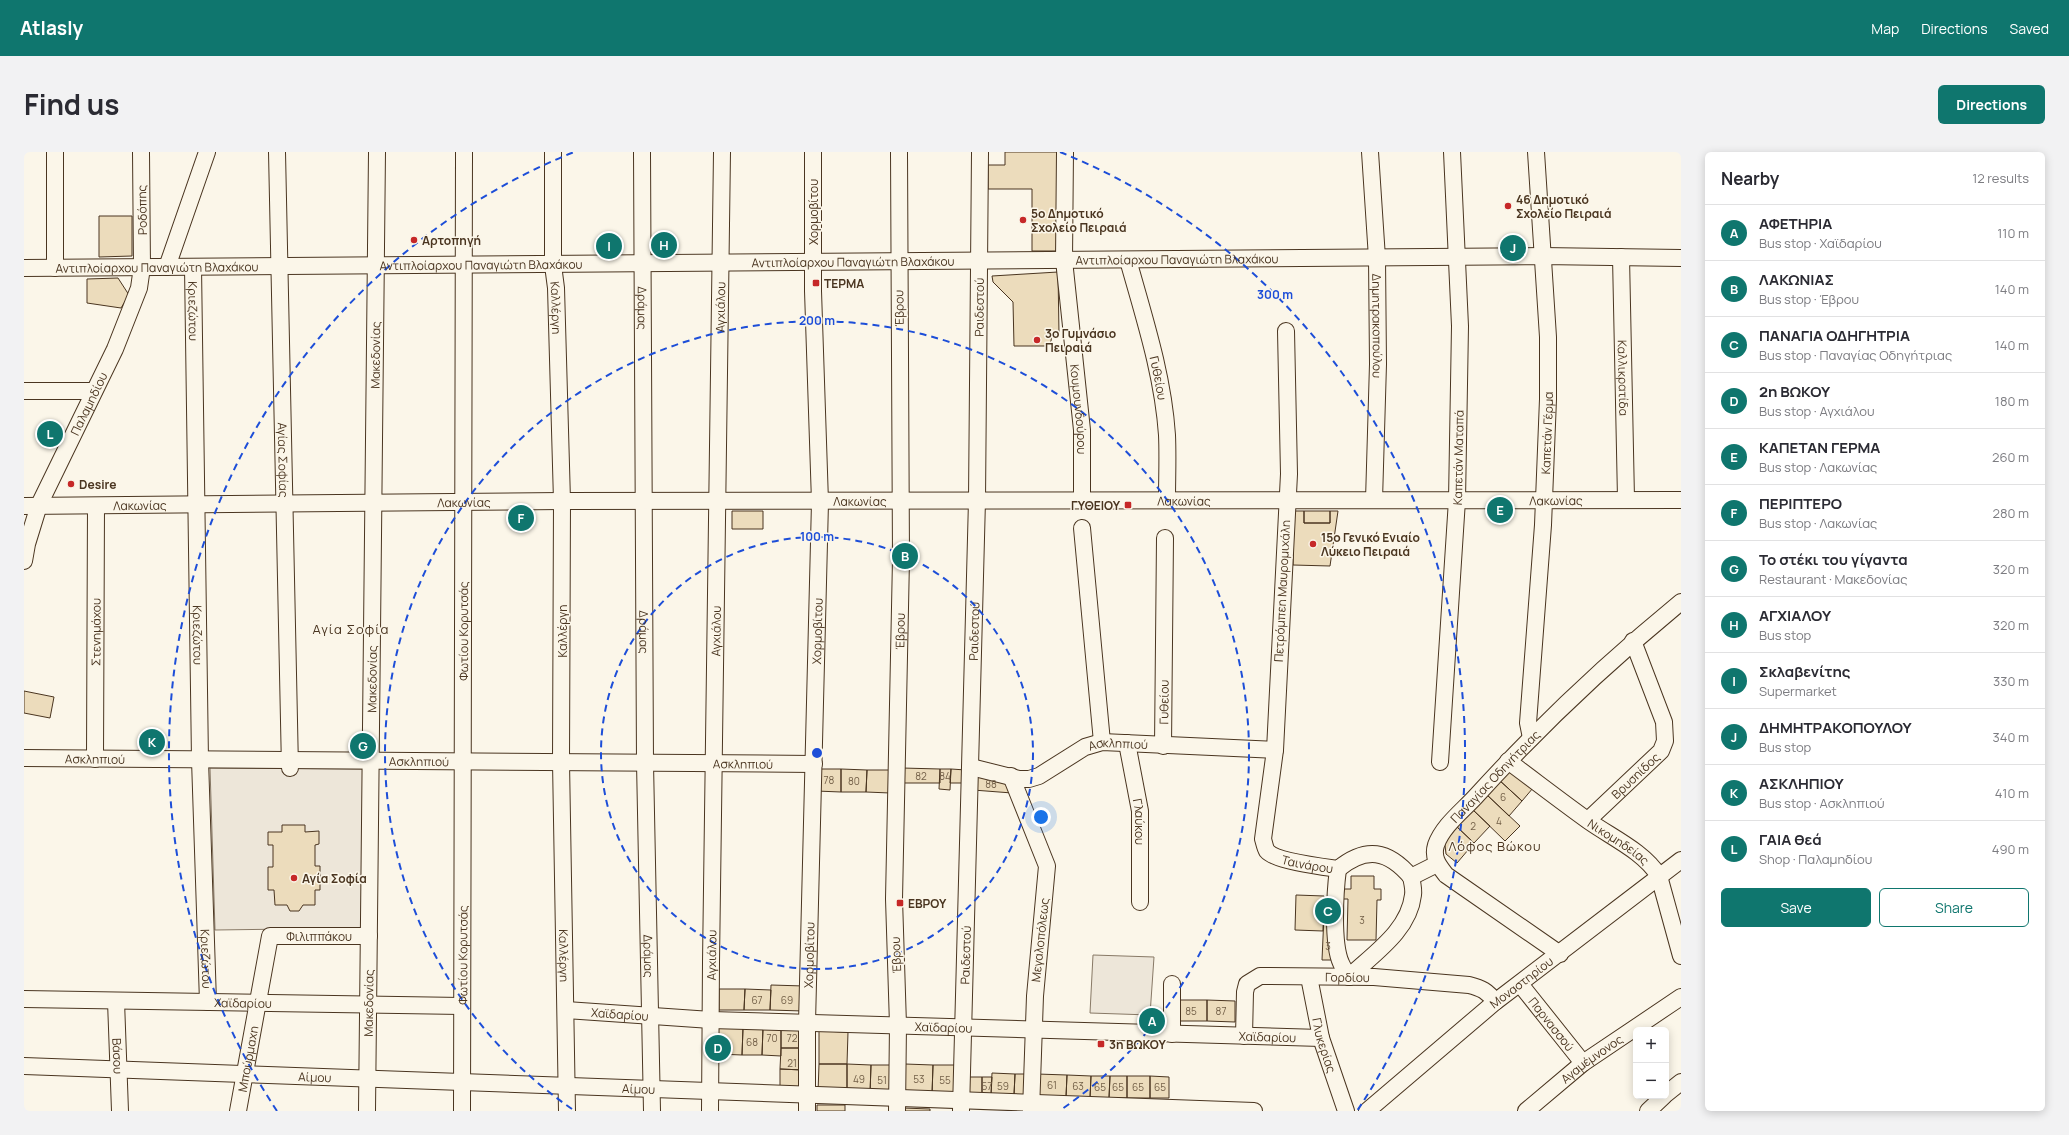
<!DOCTYPE html>
<meta charset="utf-8">
<style>
body{margin:0;font-family:Manrope,sans-serif;background:#f2f2f3;color:#2b2b33}
.controls{position:absolute;right:12px;bottom:12px;display:grid;overflow:hidden;border-radius:6px;box-shadow:0 2px 10px #0003}
.controls button{width:36px;height:36px;display:grid;place-items:center;padding:0;border:0;border-bottom:1px solid #e1e1e2;background:#fff;color:#2b2b33;font:20px sans-serif}
.you{position:absolute;left:1017px;top:665px;width:14px;height:14px;margin:-10px;border:3px solid #fff;border-radius:50%;background:#1a73e8;box-shadow:0 0 0 6px #1a73e833}
.badge{display:grid;place-items:center;width:26px;height:26px;border-radius:50%;background:#0f766e;color:#fff;font-size:13px;font-weight:700}
.pin{position:absolute;translate:-50% -50%;border:2px solid #fff;box-shadow:0 1px 4px #0006}
.list{margin:0;padding:0;list-style:none}
h2{display:flex;justify-content:space-between;align-items:center;height:52px;margin:0;padding:0 16px;font-size:17px}
h2 small{font-size:13px;font-weight:400;color:#7c7c81}
.list li{display:grid;grid-template-columns:26px 1fr auto;gap:12px;align-items:center;box-sizing:border-box;height:56px;padding:0 16px;border-top:1px solid #e1e1e2}
.list b{display:block;font-size:15px;white-space:nowrap}
.list p{margin:0;font-size:13px;white-space:nowrap;color:#7c7c81}
.list em{font-size:13px;font-style:normal;color:#7c7c81}
.actions{display:flex;gap:8px;padding:12px 16px}
.actions a{flex:1;padding:9px 0;border:1px solid #0f766e;border-radius:6px;text-align:center;font-size:14px;color:#0f766e}
.actions .main{background:#0f766e;color:#fff}
.map{position:relative;flex:none;width:1657px;height:959px;overflow:hidden;border-radius:6px}
header{display:flex;align-items:center;gap:24px;box-sizing:border-box;height:56px;padding:0 20px;background:#0f766e;color:#fff}
header strong{font-size:19px}
nav{display:flex;gap:22px;margin-inline-start:auto;font-size:14px}
.intro{display:flex;align-items:center;justify-content:space-between;box-sizing:border-box;height:96px;padding:0 24px}
h1{margin:0;font-size:28px}
.button{padding:10px 18px;border-radius:6px;background:#0f766e;color:#fff;font-size:14px;font-weight:700}
main{display:flex;gap:24px;padding:0 24px}
aside{flex:1;background:#fff;border-radius:6px;box-shadow:0 2px 10px #0003}
.map>svg:first-child{display:block}
</style>
<header>
<strong>Atlasly</strong>
<nav><a>Map</a><a>Directions</a><a>Saved</a></nav>
</header>
<div class="intro"><h1>Find us</h1><a class="button">Directions</a></div>
<main>
<div class="map">
<svg width="1657" height="959" viewBox="0 0 1657 959">
<rect width="100%" height="100%" fill="#fbf6e9"/>
<path fill="#ede6d9" stroke="#887966" d="M186 616 343 617 342 776 191 778Z
M1069 803 1130 805 1126 863 1066 861Z"/>
<path fill="#ecdcbc" stroke="#4a3520" d="M981 0H1034V99H1008V37H964V13H981Z
M75 64H108V104L75 105Z
M1034 120 1035 182H1028L1027 189 1023 194H990L989 150 969 130 968 124Z
M94 126 105 143 97 156 63 151V127Z
M708 359H739V377H708Z
M1270 359H1280V371H1306V359H1314L1306 414 1269 413Z
M1280 359H1306V371H1280Z
M0 539 30 545 26 566 0 561Z
M878 616 916 617V631H877Z
M792 617H817V640L792 639Z
M817 617 843 618 842 640H817Z
M916 617H927L926 638 915 637Z
M927 617 942 618V631H926Z
M1483 617 1509 636 1498 649 1474 627Z
M843 618H866V641L842 640Z
M950 620 981 625 988 641 949 638Z
M1474 627 1498 649 1485 664 1461 641Z
M1461 641 1496 674 1481 689 1447 656Z
M1447 656 1466 674 1450 691 1431 673Z
M258 673H281V680L295 679V692L291 693V714H296V738H291V753H279L275 759H266L263 753H251L250 738H244V715H249V693H244V680H258Z
M1431 673 1450 691 1433 711 1422 702 1420 685Z
M1327 724H1350V737H1357V748H1353L1352 788H1323L1324 747H1319L1320 737H1327Z
M1272 743 1300 744 1299 779 1271 778Z
M1300 763H1311L1310 808H1298Z
M747 833 780 834 779 859 746 858Z
M695 837H721L720 858H695Z
M721 837 747 838 746 858H720Z
M1150 848H1183V869H1150Z
M1183 848 1211 849V870L1183 869Z
M694 876H719L718 903 694 902Z
M719 876H739L738 903H718Z
M739 876 757 877V904L738 903Z
M757 877H779V896H757Z
M795 879 824 880 823 912H795Z
M757 896H779V918L756 917Z
M795 912H823V941H794Z
M823 912 847 913 846 942 823 941Z
M881 912 909 913 908 943 881 942Z
M847 913H870V942H846Z
M909 913H934L933 943H908Z
M756 917 779 918 778 939H756Z
M968 921 991 922 990 943H967Z
M991 922H1006L1005 944 990 943Z
M1013 922 1043 923 1042 945 1012 944Z
M1043 923 1067 924 1066 946 1042 945Z
M1067 924H1086L1085 946H1066Z
M1086 924H1103V946H1085Z
M1103 924H1126V946H1103Z
M1126 924 1145 925V946H1126Z
M941 925H958V943L940 942Z
M958 925H968L967 943H958Z
M793 953H821V959H793Z
M879 956 906 957V959H879Z"/>
<g fill="none" stroke-linecap="round" stroke-linejoin="round">
<defs>
<g id="minor">
<path d="M31 0V116"/>
<path id="s1" d="M253 0 266 616"/>
<path id="s2" d="M529 0V113L532 136 538 349 537 610 543 959"/>
<path id="s3" d="M618 0 621 611 628 959"/>
<path id="s4" d="M1041 0 1040 108 1058 278V348"/>
<path id="s5" d="M1346 0 1353 106 1354 212 1350 348"/>
<path id="s6" d="M1597 105 1602 347"/>
<path id="s7" d="M1104 108C1120 165 1139 223 1143 283 1144 305 1143 326 1143 348"/>
<path d="M143 115 183 0"/>
<path id="s8" d="M169 115 176 608 184 850"/>
<path id="s9" d="M0 116 1518 104 1657 106"/>
<path id="s10" d="M1262 179 1265 322 1251 598 1239 687C1240 690 1241 696 1243 699 1251 709 1300 715 1314 717 1342 694 1364 698 1387 725"/>
<path d="M0 239H70"/>
<path id="s11" d="M0 354 538 349 1657 348"/>
<path d="M1058 376 1078 590"/>
<path id="s12" d="M0 409 3 392 15 353 91 197 115 136 118 115 117 0"/>
<path id="s13" d="M1507 586 1504 571 1519 373 1524 247V185L1512 0"/>
<path id="s14" d="M1103 591 1116 659V750"/>
<path id="s15" d="M1139 594 1141 386"/>
<path id="s16" d="M0 606 790 612"/>
<path id="s17" d="M71 607 72 354"/>
<path id="s18" d="M1484 609C1511 629 1538 650 1566 670 1589 686 1620 700 1635 724L1657 804"/>
<path id="s19" d="M1416 610 1433 348 1436 174 1428 0"/>
<path id="s20" d="M947 615 995 627H1005L1015 624 1061 595 1078 590 1251 598"/>
<path d="M987 624 1023 714 1011 844 1007 959"/>
<path id="s21" d="M1564 668 1637 599 1641 589 1640 570 1609 489"/>
<path d="M1314 717C1311 740 1308 791 1317 811 1319 816 1323 821 1325 825"/>
<path d="M1387 725 1413 712"/>
<path id="s22" d="M1536 802 1422 723C1415 714 1408 706 1412 693 1419 673 1440 658 1454 642 1517 573 1585 509 1657 450"/>
<path id="s23" d="M1285 825 1297 886 1322 959"/>
<path d="M1325 825C1349 802 1385 779 1389 743 1390 737 1388 730 1387 725"/>
<path d="M1148 832V882"/>
<path id="s24" d="M1496 832 1559 911"/>
<path id="s25" d="M0 847 438 854"/>
<path id="s26" d="M92 849 96 959"/>
<path id="s27" d="M542 858 687 868 1297 886"/>
<path id="s28" d="M1220 884 1221 840 1223 832 1236 824 1350 825 1445 833C1457 836 1464 839 1471 850"/>
<path id="s29" d="M0 914 1230 959"/>
<path d="M1642 942 1657 930"/>
<path id="s30" d="M937 958 953 348 956 0"/>
<path id="s31" d="M214 959 246 784H345"/>
<path id="s32" d="M343 959 353 0"/>
<path id="s33" d="M438 959 440 0"/>
<path id="s34" d="M686 959 687 810 698 0"/>
<path id="s35" d="M783 959V871L796 350 789 139V0"/>
<path id="s36" d="M873 959 874 873 870 747 877 407 875 0"/>
<path id="s37" d="M1343 959 1471 850 1657 708"/>
<path id="s38" d="M1502 959 1559 911 1657 845"/>
<path d="M1624 959 1640 944"/>
</g>
</defs>
<use href="#minor" stroke="#4a3520" stroke-width="18"/>
<use href="#minor" stroke="#fbf6e9" stroke-width="16"/>
</g>
<g fill="none" stroke="#1d4ed8" stroke-width="2" stroke-dasharray="7 5">
<circle cx="793" cy="601" r="216"/>
<path d="M548 957A432 432 0 1 1 1038 957"/>
<path d="M253 959A648 648 0 0 1 550 0M1036 0A648 648 0 0 1 1333 959"/>
</g>
<g fill="#c62828" stroke="#fbf6e9" stroke-width="1.5">
<circle cx="1484" cy="54" r="4"/>
<circle cx="999" cy="68" r="4"/>
<circle cx="390" cy="88" r="4"/>
<rect x="788" y="127" width="8" height="8" rx="2"/>
<circle cx="1013" cy="188" r="4"/>
<circle cx="47" cy="332" r="4"/>
<rect x="1100" y="349" width="8" height="8" rx="2"/>
<circle cx="1289" cy="392" r="4"/>
<circle cx="270" cy="726" r="4"/>
<rect x="872" y="747" width="8" height="8" rx="2"/>
<rect x="1073" y="888" width="8" height="8" rx="2"/>
</g>
<g text-anchor="middle" dominant-baseline="central" stroke-width="3" stroke-linejoin="round" paint-order="stroke">
<g font-size="10" fill="#725f47">
<text x="897" y="624">82</text>
<text x="921" y="624">84</text>
<text x="805" y="628">78</text>
<text x="830" y="629">80</text>
<text x="967" y="632">88</text>
<text x="1479" y="645">6</text>
<text x="1475" y="669">4</text>
<text x="1449" y="674">2</text>
<text x="1338" y="768">3</text>
<text x="1304" y="794">3</text>
<text x="733" y="848">67</text>
<text x="763" y="848">69</text>
<text x="1167" y="859">85</text>
<text x="1197" y="859">87</text>
<text x="748" y="886">70</text>
<text x="768" y="886">72</text>
<text x="728" y="890">68</text>
<text x="768" y="911">21</text>
<text x="835" y="927">49</text>
<text x="895" y="927">53</text>
<text x="858" y="928">51</text>
<text x="921" y="928">55</text>
<text x="1028" y="933">61</text>
<text x="963" y="934">57</text>
<text x="979" y="934">59</text>
<text x="1054" y="934">63</text>
<text x="1076" y="935">65</text>
<text x="1094" y="935">65</text>
<text x="1114" y="935">65</text>
<text x="1136" y="935">65</text>
</g>
<g font-size="12" font-weight="bold" fill="#4a3520" stroke="#fbf6e9" text-anchor="start">
<text x="1492" y="47">46 Δημοτικό<tspan x="1492" dy="14">Σχολείο Πειραιά</tspan></text>
<text x="1007" y="61">5ο Δημοτικό<tspan x="1007" dy="14">Σχολείο Πειραιά</tspan></text>
<text x="398" y="88">Αρτοπηγή</text>
<text x="800" y="131">ΤΕΡΜΑ</text>
<text x="1021" y="181">3ο Γυμνάσιο<tspan x="1021" dy="14">Πειραιά</tspan></text>
<text x="55" y="332">Desire</text>
<text x="1096" y="353" text-anchor="end">ΓΥΘΕΙΟΥ</text>
<text x="1297" y="385">15ο Γενικό Ενιαίο<tspan x="1297" dy="14">Λύκειο Πειραιά</tspan></text>
<text x="278" y="726">Αγία Σοφία</text>
<text x="884" y="751">ΕΒΡΟΥ</text>
<text x="1085" y="892">3η ΒΩΚΟΥ</text>
</g>
<g font-size="12" fill="#4a3520" stroke="#fbf6e9">
<text transform="translate(118 58) rotate(-91)">Ροδόπης</text>
<text transform="translate(789 60) rotate(-90)">Χορμοβίτου</text>
<text stroke="none"><textPath href="#s9" startOffset="1153">Αντιπλοίαρχου Παναγιώτη Βλαχάκου</textPath></text>
<text stroke="none"><textPath href="#s9" startOffset="829">Αντιπλοίαρχου Παναγιώτη Βλαχάκου</textPath></text>
<text stroke="none"><textPath href="#s9" startOffset="457">Αντιπλοίαρχου Παναγιώτη Βλαχάκου</textPath></text>
<text stroke="none"><textPath href="#s9" startOffset="133">Αντιπλοίαρχου Παναγιώτη Βλαχάκου</textPath></text>
<text stroke="none"><textPath href="#s2" startOffset="156">Καλλέργη</textPath></text>
<text stroke="none"><textPath href="#s3" startOffset="156">Δράμας</textPath></text>
<text stroke="none"><textPath href="#s34" startOffset="804">Αγχιάλου</textPath></text>
<text transform="translate(875 156) rotate(-91)">Έβρου</text>
<text stroke="none"><textPath href="#s30" startOffset="803">Ραιδεστού</textPath></text>
<text stroke="none"><textPath href="#s8" startOffset="44">Κριεζώτου</textPath></text>
<text stroke="none"><textPath href="#s5" startOffset="174">Δημητρακοπούλου</textPath></text>
<text stroke="none"><textPath href="#s32" startOffset="756">Μακεδονίας</textPath></text>
<text stroke="none"><textPath href="#s7" startOffset="122">Γυθείου</textPath></text>
<text stroke="none"><textPath href="#s6" startOffset="121">Καλλικρατίδα</textPath></text>
<text stroke="none"><textPath href="#s12" startOffset="171">Παλαμηδίου</textPath></text>
<text stroke="none"><textPath href="#s4" startOffset="258">Κουμουνδούρου</textPath></text>
<text stroke="none"><textPath href="#s13" startOffset="306">Καπετάν Γέρμα</textPath></text>
<text stroke="none"><textPath href="#s19" startOffset="305">Καπετάν Ματαπά</textPath></text>
<text stroke="none"><textPath href="#s1" startOffset="308">Αγίας Σοφίας</textPath></text>
<text stroke="none"><textPath href="#s11" startOffset="1532">Λακωνίας</textPath></text>
<text stroke="none"><textPath href="#s11" startOffset="1160">Λακωνίας</textPath></text>
<text stroke="none"><textPath href="#s11" startOffset="836">Λακωνίας</textPath></text>
<text stroke="none"><textPath href="#s11" startOffset="440">Λακωνίας</textPath></text>
<text stroke="none"><textPath href="#s11" startOffset="116">Λακωνίας</textPath></text>
<text transform="translate(1258 439) rotate(-87)">Πετρόμπεη Μαυρομιχάλη</text>
<text transform="translate(538 479) rotate(-90)">Καλλέργη</text>
<text stroke="none"><textPath href="#s35" startOffset="480">Χορμοβίτου</textPath></text>
<text stroke="none"><textPath href="#s17" startOffset="127">Στενημάχου</textPath></text>
<text stroke="none"><textPath href="#s33" startOffset="480">Φωτίου Κορυτσάς</textPath></text>
<text stroke="none"><textPath href="#s3" startOffset="480">Δράμας</textPath></text>
<text stroke="none"><textPath href="#s34" startOffset="480">Αγχιάλου</textPath></text>
<text stroke="none"><textPath href="#s36" startOffset="480">Έβρου</textPath></text>
<text stroke="none"><textPath href="#s30" startOffset="479">Ραιδεστού</textPath></text>
<text stroke="none"><textPath href="#s8" startOffset="368">Κριεζώτου</textPath></text>
<text stroke="none"><textPath href="#s32" startOffset="432">Μακεδονίας</textPath></text>
<text stroke="none"><textPath href="#s15" startOffset="44">Γυθείου</textPath></text>
<text stroke="none"><textPath href="#s20" startOffset="158">Ασκληπιού</textPath></text>
<text stroke="none"><textPath href="#s16" startOffset="71">Ασκληπιού</textPath></text>
<text stroke="none"><textPath href="#s16" startOffset="395">Ασκληπιού</textPath></text>
<text stroke="none"><textPath href="#s16" startOffset="719">Ασκληπιού</textPath></text>
<text stroke="none"><textPath href="#s21" startOffset="65">Βρυσηίδος</textPath></text>
<text stroke="none"><textPath href="#s22" startOffset="263">Παναγίας Οδηγήτριας</textPath></text>
<text stroke="none"><textPath href="#s14" startOffset="80">Γλαύκου</textPath></text>
<text stroke="none"><textPath href="#s18" startOffset="137">Νικομηδείας</textPath></text>
<text stroke="none"><textPath href="#s10" startOffset="565">Ταινάρου</textPath></text>
<text stroke="none"><textPath href="#s31" startOffset="227">Φιλιππάκου</textPath></text>
<text transform="translate(1016 788) rotate(-84)">Μεγαλοπόλεως</text>
<text stroke="none"><textPath href="#s33" startOffset="156">Φωτίου Κορυτσάς</textPath></text>
<text stroke="none"><textPath href="#s2" startOffset="804">Καλλέργη</textPath></text>
<text stroke="none"><textPath href="#s3" startOffset="804">Δράμας</textPath></text>
<text stroke="none"><textPath href="#s34" startOffset="156">Αγχιάλου</textPath></text>
<text stroke="none"><textPath href="#s35" startOffset="156">Χορμοβίτου</textPath></text>
<text transform="translate(872 803) rotate(-92)">Έβρου</text>
<text stroke="none"><textPath href="#s30" startOffset="155">Ραιδεστού</textPath></text>
<text stroke="none"><textPath href="#s8" startOffset="692">Κριεζώτου</textPath></text>
<text stroke="none"><textPath href="#s28" startOffset="155">Γορδίου</textPath></text>
<text stroke="none"><textPath href="#s37" startOffset="201">Μοναστηρίου</textPath></text>
<text stroke="none"><textPath href="#s25" startOffset="219">Χαϊδαρίου</textPath></text>
<text stroke="none"><textPath href="#s32" startOffset="108">Μακεδονίας</textPath></text>
<text stroke="none"><textPath href="#s27" startOffset="54">Χαϊδαρίου</textPath></text>
<text stroke="none"><textPath href="#s24" startOffset="51">Παρνασσού</textPath></text>
<text stroke="none"><textPath href="#s27" startOffset="378">Χαϊδαρίου</textPath></text>
<text stroke="none"><textPath href="#s27" startOffset="702">Χαϊδαρίου</textPath></text>
<text stroke="none"><textPath href="#s23" startOffset="70">Γλυκερίας</textPath></text>
<text stroke="none"><textPath href="#s26" startOffset="55">Βάσου</textPath></text>
<text stroke="none"><textPath href="#s31" startOffset="53">Μπούρμαχη</textPath></text>
<text stroke="none"><textPath href="#s38" startOffset="84">Αγαμέμνονος</textPath></text>
<text stroke="none"><textPath href="#s29" startOffset="291">Αίμου</textPath></text>
<text stroke="none"><textPath href="#s29" startOffset="615">Αίμου</textPath></text>
</g>
<g font-size="13" letter-spacing="1" fill="#4a3520" stroke="#fbf6e9">
<text x="327" y="477">Αγία Σοφία</text>
<text x="1471" y="694">Λόφος Βώκου</text>
</g>
</g>
<circle cx="793" cy="601" r="6" fill="#1d4ed8" stroke="#fbf6e9" stroke-width="2"/>
<g font-size="12" text-anchor="middle" font-weight="bold" fill="#1d4ed8" stroke="#fbf6e9" stroke-width="3" stroke-linejoin="round" paint-order="stroke">
<text x="1251" y="147">300 m</text>
<text x="793" y="173">200 m</text>
<text x="793" y="389">100 m</text>
</g>
</svg>
<div class="controls">
<button>+</button>
<button>−</button>
</div>
<div class="you"></div>
<div class="pin badge" style="left:1128px;top:869px">A</div>
<div class="pin badge" style="left:881px;top:404px">B</div>
<div class="pin badge" style="left:1304px;top:759px">C</div>
<div class="pin badge" style="left:694px;top:896px">D</div>
<div class="pin badge" style="left:1476px;top:358px">E</div>
<div class="pin badge" style="left:497px;top:366px">F</div>
<div class="pin badge" style="left:339px;top:594px">G</div>
<div class="pin badge" style="left:640px;top:93px">H</div>
<div class="pin badge" style="left:585px;top:94px">I</div>
<div class="pin badge" style="left:1489px;top:96px">J</div>
<div class="pin badge" style="left:128px;top:590px">K</div>
<div class="pin badge" style="left:26px;top:282px">L</div>
</div>
<aside>
<h2>Nearby<small>12 results</small></h2>
<ul class="list">
<li><span class="badge">A</span><div><b>ΑΦΕΤΗΡΙΑ</b><p>Bus stop · Χαϊδαρίου</p></div><em>110 m</em></li>
<li><span class="badge">B</span><div><b>ΛΑΚΩΝΙΑΣ</b><p>Bus stop · Έβρου</p></div><em>140 m</em></li>
<li><span class="badge">C</span><div><b>ΠΑΝΑΓΙΑ ΟΔΗΓΗΤΡΙΑ</b><p>Bus stop · Παναγίας Οδηγήτριας</p></div><em>140 m</em></li>
<li><span class="badge">D</span><div><b>2η ΒΩΚΟΥ</b><p>Bus stop · Αγχιάλου</p></div><em>180 m</em></li>
<li><span class="badge">E</span><div><b>ΚΑΠΕΤΑΝ ΓΕΡΜΑ</b><p>Bus stop · Λακωνίας</p></div><em>260 m</em></li>
<li><span class="badge">F</span><div><b>ΠΕΡΙΠΤΕΡΟ</b><p>Bus stop · Λακωνίας</p></div><em>280 m</em></li>
<li><span class="badge">G</span><div><b>Το στέκι του γίγαντα</b><p>Restaurant · Μακεδονίας</p></div><em>320 m</em></li>
<li><span class="badge">H</span><div><b>ΑΓΧΙΑΛΟΥ</b><p>Bus stop</p></div><em>320 m</em></li>
<li><span class="badge">I</span><div><b>Σκλαβενίτης</b><p>Supermarket</p></div><em>330 m</em></li>
<li><span class="badge">J</span><div><b>ΔΗΜΗΤΡΑΚΟΠΟΥΛΟΥ</b><p>Bus stop</p></div><em>340 m</em></li>
<li><span class="badge">K</span><div><b>ΑΣΚΛΗΠΙΟΥ</b><p>Bus stop · Ασκληπιού</p></div><em>410 m</em></li>
<li><span class="badge">L</span><div><b>ΓΑΙΑ θεά</b><p>Shop · Παλαμηδίου</p></div><em>490 m</em></li>
</ul>
<div class="actions"><a class="main">Save</a><a>Share</a></div>
</aside>
</main>
